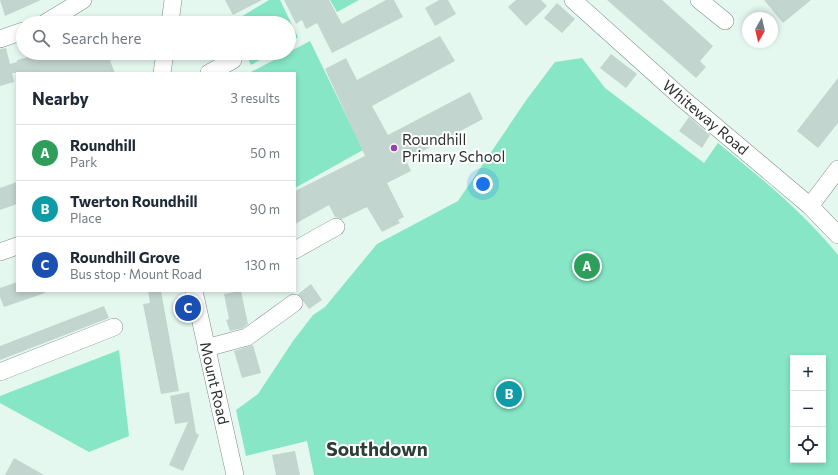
<!DOCTYPE html>
<meta charset="utf-8">
<style>
body{margin:0;font-family:Commissioner,sans-serif;background:#f2f2f3;color:#1f2937}
.controls{position:absolute;right:12px;bottom:12px;display:grid;overflow:hidden;border-radius:0px;box-shadow:0 2px 6px #0003}
.controls button{width:36px;height:36px;display:grid;place-items:center;padding:0;border:0;border-bottom:1px solid #e0e1e3;background:#fff;color:#1f2937;font:20px sans-serif}
.compass{position:absolute;left:742px;top:12px;width:36px;height:36px;border-radius:50%;background:#fff;box-shadow:0 2px 6px #0003;rotate:188deg}
.you{position:absolute;left:483px;top:184px;width:14px;height:14px;margin:-10px;border:3px solid #fff;border-radius:50%;background:#1a73e8;box-shadow:0 0 0 6px #1a73e833}
.badge{display:grid;place-items:center;width:26px;height:26px;border-radius:50%;background:#9940ac;color:#fff;font-size:13px;font-weight:700}
.pin{position:absolute;translate:-50% -50%;border:2px solid #fff;box-shadow:0 1px 4px #0006}
.list{margin:0;padding:0;list-style:none}
h2{display:flex;justify-content:space-between;align-items:center;height:52px;margin:0;padding:0 16px;font-size:17px}
h2 small{font-size:13px;font-weight:400;color:#747a83}
.list li{display:grid;grid-template-columns:26px 1fr auto;gap:12px;align-items:center;box-sizing:border-box;height:56px;padding:0 16px;border-top:1px solid #e0e1e3}
.list b{display:block;font-size:15px;white-space:nowrap}
.list p{margin:0;font-size:13px;white-space:nowrap;color:#747a83}
.list em{font-size:13px;font-style:normal;color:#747a83}
.icon{flex:none;width:22px;height:22px;fill:none;stroke:currentColor;stroke-width:2;stroke-linecap:round;stroke-linejoin:round}
.map{position:relative;flex:none;width:838px;height:475px;overflow:hidden}
.search{position:absolute;background:#fff;box-shadow:0 2px 6px #0003;left:16px;top:16px;width:280px;height:44px;display:flex;align-items:center;gap:10px;box-sizing:border-box;padding:0 14px;border-radius:22px;color:#747a83;font-size:15px}
.panel{position:absolute;background:#fff;box-shadow:0 2px 6px #0003;left:16px;top:72px;width:280px;height:220px;border-radius:0px}
.map>svg:first-child{display:block}
</style>
<div class="map">
<svg width="838" height="475" viewBox="0 0 838 475">
<rect width="100%" height="100%" fill="#e4f8f0"/>
<path fill="#86e6c6" fill-rule="evenodd" d="M269 0H280L298 37 289 43V23H231Z
M330 0H359L337 12Z
M310 41 363 150 295 188V73H249Z
M245 53H272L251 65Z
M582 58 605 88 704 163 718 143C761 178 803 212 838 255V475H314L307 441 246 456 236 410 258 394 293 341 313 315 325 307 377 244 458 201 527 99 555 62ZM793 358H823V460H793Z
M119 350 129 436 89 452 0 403V396Z"/>
<path fill="#c2d5ce" d="M0 0H41L5 16Z
M225 0H262L233 15Z
M284 0H329L342 24 386 0H394L403 17 332 53 317 23 306 29 302 20 296 24Z
M439 0H448L456 14 435 26 425 8Z
M516 0H541L547 6 526 26 508 7Z
M607 0H662L713 46 700 61 706 67 696 78Z
M764 0H811L783 23Z
M557 3 575 19 562 33 544 18Z
M440 36 455 61 372 106 388 135 470 92 483 119 406 160 411 171 387 183 404 217 398 220 400 223 382 232 367 207 342 219 335 217 329 205 295 224V191L365 156 325 69 346 58 357 80Z
M6 48 10 64 17 62V60L44 53H107L115 73H12L14 82 0 86V49Z
M611 54 637 74 626 88 600 68Z
M838 78V123L818 148 797 131Z
M689 117 710 135 702 148 679 131Z
M17 182V204L0 210V188Z
M17 282V291H45V293L4 307 0 297V288Z
M311 284 322 300 309 309 298 294Z
M148 291H161L179 391 161 394 143 304 150 303Z
M241 291 248 324 243 328 230 331 226 320 229 319 224 294Z
M104 306 109 318 0 360V346Z
M253 345 261 373 242 378 234 351Z
M189 392 196 433 199 435 183 471 169 465 188 422 175 424 170 396Z
M295 451 300 475H276L272 455Z
M14 458 44 475H5Z"/>
<g fill="none" stroke-linecap="round" stroke-linejoin="round">
<defs>
<path id="minor" d="M573 0 683 99 810 206 838 235
M699 0 725 21
M45 23 83 0
M170 23 173 0
M0 39 23 31
M162 73 165 53
M209 73 233 60
M810 206 838 169
M295 250 336 227
M0 252 17 246
M194 291 235 475
M206 348 247 337 294 303
M0 372 114 327"/>
</defs>
<use href="#minor" stroke="#7e9089" stroke-width="18"/>
<use href="#minor" stroke="#fff" stroke-width="17"/>
</g>
<circle fill="#9940ac" stroke="#fff" stroke-width="1.5" cx="394" cy="148" r="4"/>
<g text-anchor="middle" dominant-baseline="central" stroke-width="4" stroke-linejoin="round" paint-order="stroke">
<g font-size="15" fill="#2a322f" stroke="#fff">
<text transform="translate(706 117) rotate(40)">Whiteway Road</text>
<text transform="translate(215 383) rotate(77)">Mount Road</text>
</g>
<g font-size="15" fill="#2a322f" stroke="#fff" text-anchor="start">
<text x="402" y="139">Roundhill<tspan x="402" dy="17">Primary School</tspan></text>
</g>
<g font-size="19" font-weight="bold" fill="#2d3d37" stroke="#fff">
<text x="377" y="448">Southdown</text>
</g>
</g>
</svg>
<div class="controls">
<button>+</button>
<button>−</button>
<button><svg class="icon" aria-label="locate" viewBox="0 0 24 24"><circle cx="12" cy="12" r="6"/><path d="M12 2v4M12 18v4M2 12h4M18 12h4"/></svg></button>
</div>
<svg class="compass" viewBox="-18 -18 36 36"><path d="M0-13l5 13h-10z" fill="#e53935"/><path d="M0 13l5-13h-10z" fill="#747a83"/></svg>
<div class="you"></div>
<div class="pin badge" style="left:587px;top:266px;background:#2e9e5b">A</div>
<div class="pin badge" style="left:509px;top:394px;background:#0f9aa8">B</div>
<div class="pin badge" style="left:188px;top:308px;background:#1a4fb4">C</div>
<div class="search"><svg class="icon" aria-label="search" viewBox="0 0 24 24"><circle cx="10" cy="10" r="6"/><path d="M15 15l6 6"/></svg>Search here</div>
<section class="panel">
<h2>Nearby<small>3 results</small></h2>
<ul class="list">
<li><span class="badge" style="background:#2e9e5b">A</span><div><b>Roundhill</b><p>Park</p></div><em>50 m</em></li>
<li><span class="badge" style="background:#0f9aa8">B</span><div><b>Twerton Roundhill</b><p>Place</p></div><em>90 m</em></li>
<li><span class="badge" style="background:#1a4fb4">C</span><div><b>Roundhill Grove</b><p>Bus stop · Mount Road</p></div><em>130 m</em></li>
</ul>
</section>
</div>
